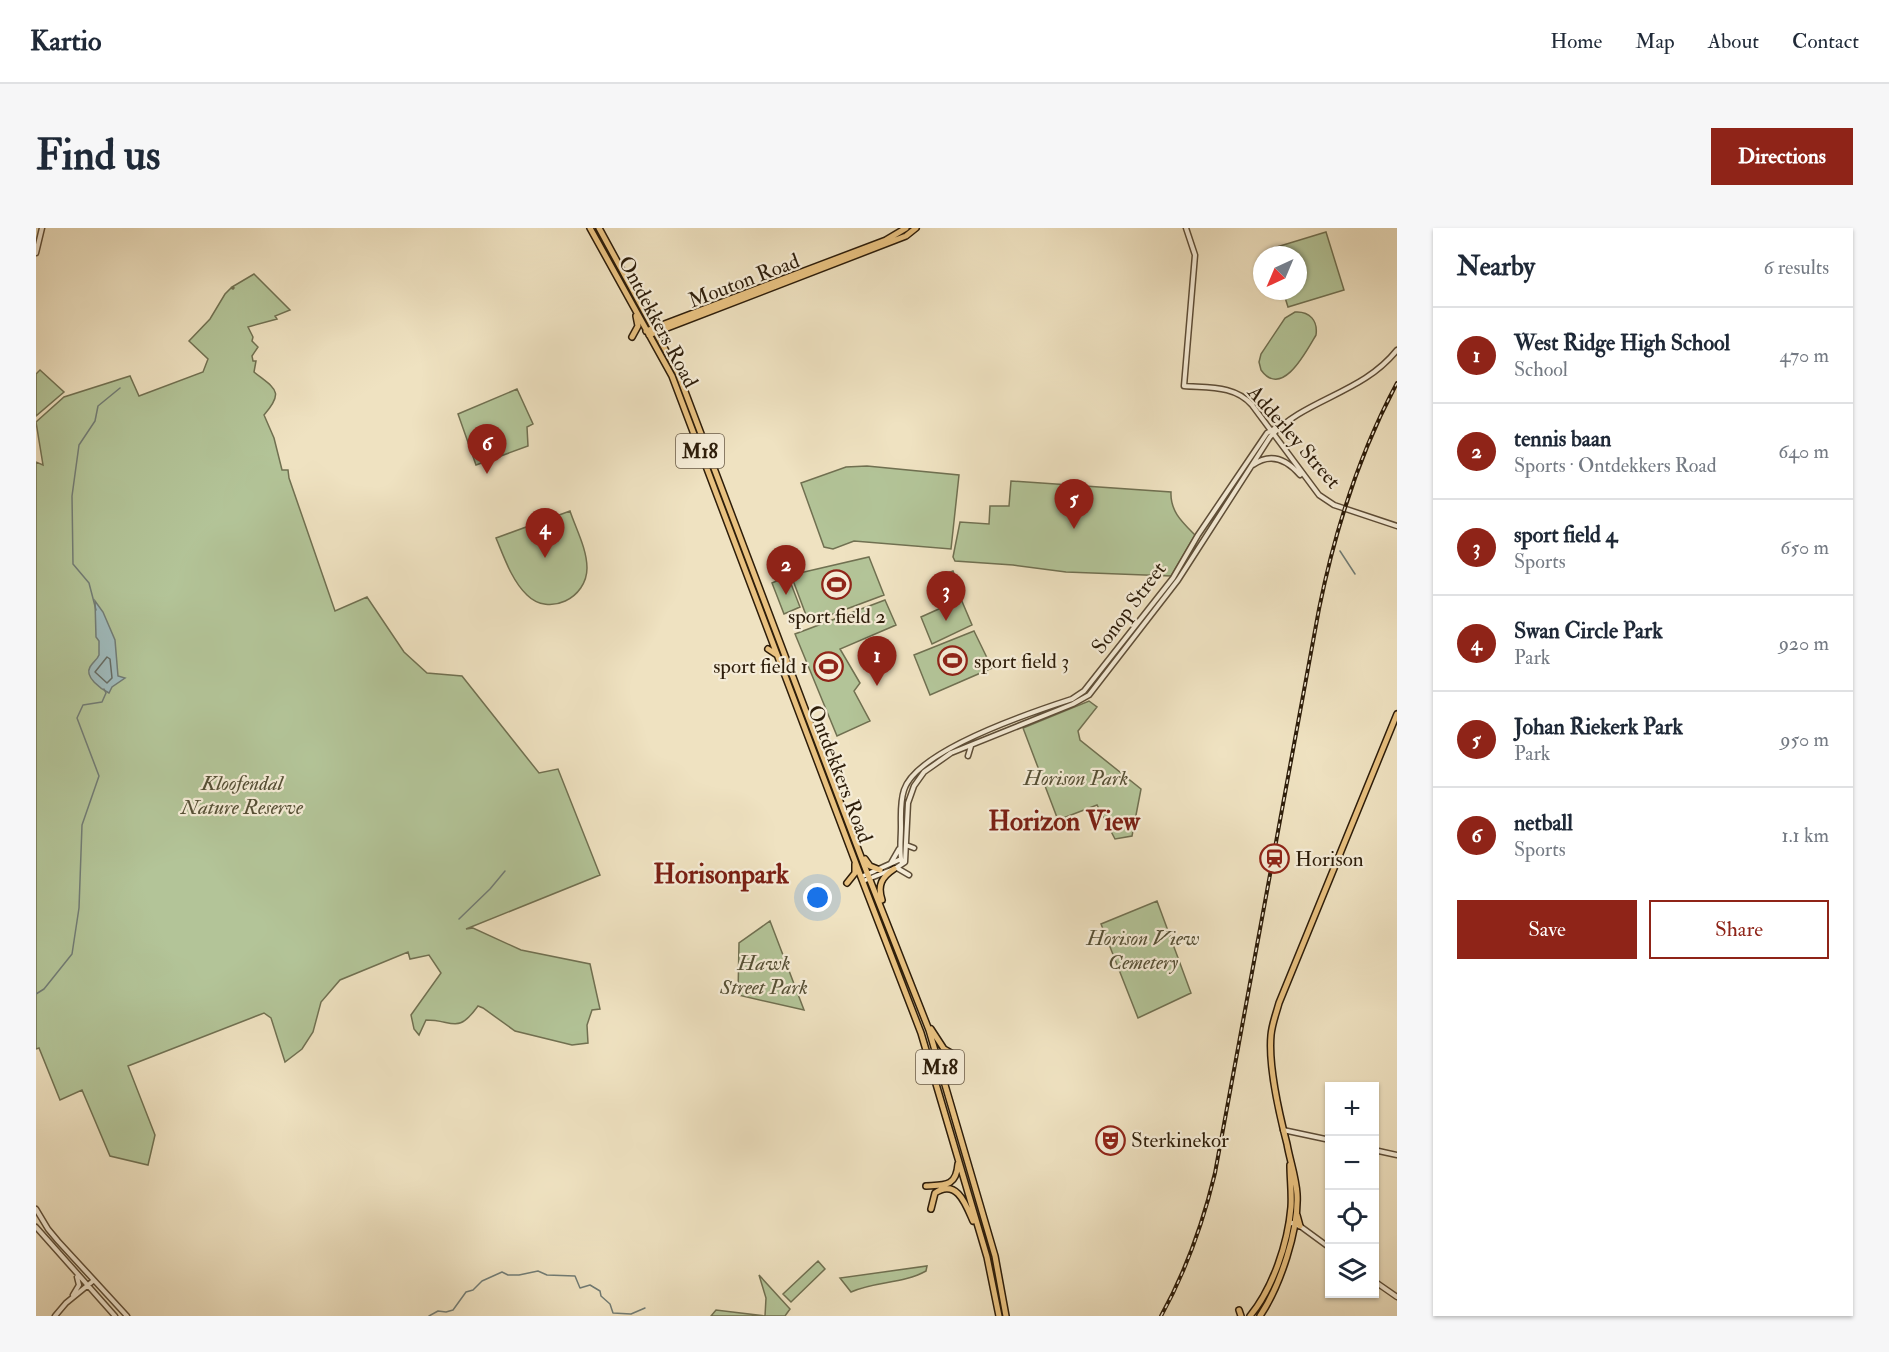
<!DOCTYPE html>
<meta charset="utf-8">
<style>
body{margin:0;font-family:"IM FELL Double Pica",serif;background:#f6f6f7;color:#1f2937}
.controls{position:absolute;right:18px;bottom:18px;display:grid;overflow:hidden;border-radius:0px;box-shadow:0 2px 4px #0004}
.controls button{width:54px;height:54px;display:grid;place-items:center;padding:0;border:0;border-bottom:2px solid #e0e1e3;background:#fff;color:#1f2937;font:30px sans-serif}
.compass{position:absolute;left:1217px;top:18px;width:54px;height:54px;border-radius:50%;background:#fff;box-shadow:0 2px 4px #0004;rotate:224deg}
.you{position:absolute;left:782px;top:670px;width:21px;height:21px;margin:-15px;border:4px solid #fff;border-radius:50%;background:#1a73e8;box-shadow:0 0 0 9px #1a73e833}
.badge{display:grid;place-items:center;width:39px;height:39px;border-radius:50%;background:#8f2418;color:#fff;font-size:20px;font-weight:700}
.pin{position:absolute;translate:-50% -50px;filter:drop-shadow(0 2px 3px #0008)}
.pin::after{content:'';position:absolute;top:32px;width:21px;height:18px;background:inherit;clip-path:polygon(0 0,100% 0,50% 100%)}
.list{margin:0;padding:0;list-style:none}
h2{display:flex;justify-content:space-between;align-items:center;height:78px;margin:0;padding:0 24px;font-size:26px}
h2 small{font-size:20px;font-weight:400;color:#747a83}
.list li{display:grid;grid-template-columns:39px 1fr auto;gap:18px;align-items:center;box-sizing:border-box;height:96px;padding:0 24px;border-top:2px solid #e0e1e3}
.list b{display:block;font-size:22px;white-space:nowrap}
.list p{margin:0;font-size:20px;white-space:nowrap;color:#747a83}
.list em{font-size:20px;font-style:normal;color:#747a83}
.actions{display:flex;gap:12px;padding:18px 24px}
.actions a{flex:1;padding:14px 0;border:2px solid #8f2418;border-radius:0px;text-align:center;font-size:21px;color:#8f2418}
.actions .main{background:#8f2418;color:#fff}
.icon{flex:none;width:33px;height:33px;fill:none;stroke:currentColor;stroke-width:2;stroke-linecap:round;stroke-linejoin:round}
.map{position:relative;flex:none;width:1361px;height:1088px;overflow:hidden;border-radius:0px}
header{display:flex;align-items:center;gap:36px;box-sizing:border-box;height:84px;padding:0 30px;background:#fff;border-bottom:2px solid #e0e1e3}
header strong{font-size:28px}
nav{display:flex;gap:33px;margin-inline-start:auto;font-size:21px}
.intro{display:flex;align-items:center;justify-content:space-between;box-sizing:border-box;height:144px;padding:0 36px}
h1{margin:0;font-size:42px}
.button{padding:15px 27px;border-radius:0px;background:#8f2418;color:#fff;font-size:21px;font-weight:700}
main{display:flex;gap:36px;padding:0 36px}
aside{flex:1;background:#fff;border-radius:0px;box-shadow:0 2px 4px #0004}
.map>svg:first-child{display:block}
</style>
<header>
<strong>Kartio</strong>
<nav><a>Home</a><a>Map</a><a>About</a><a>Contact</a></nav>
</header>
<div class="intro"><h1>Find us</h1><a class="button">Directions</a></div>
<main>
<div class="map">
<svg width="1361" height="1088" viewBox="0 0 1361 1088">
<rect width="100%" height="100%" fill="#efe2c1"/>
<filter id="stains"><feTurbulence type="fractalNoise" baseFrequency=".00333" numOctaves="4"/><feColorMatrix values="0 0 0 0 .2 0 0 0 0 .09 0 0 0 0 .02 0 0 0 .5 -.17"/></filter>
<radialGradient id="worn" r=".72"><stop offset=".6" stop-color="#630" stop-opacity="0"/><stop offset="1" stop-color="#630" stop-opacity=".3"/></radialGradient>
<path fill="#b3c498" stroke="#707051" stroke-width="1.5" d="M1290 4 1308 62 1252 79 1247 63H1262V27H1236L1234 21Z
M218 46 254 82 239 88 241 91 212 99 217 109 216 113 222 119 216 128 217 133H220L218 144C239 161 249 163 228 187L238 210 246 242H252L253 250 299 383 331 369 368 424 391 445 426 448 503 545 522 541 564 647 430 701 437 700 485 722 554 736 564 781 556 782 551 797 552 815 536 817 479 803 447 780 442 778C421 807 418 792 390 792L383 807 378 801 375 787 405 745 393 727 374 731 372 724 304 752 285 774 277 804 266 821 249 834 235 790 228 785 92 838 119 907 112 937 74 928 46 862 24 872 3 820 0 821V234L7 237 0 194 28 169 94 148 103 168 167 144 172 131 153 113 174 91 189 66 195 60 197 61 198 60 196 59Z
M1259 84C1274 83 1282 93 1280 107 1270 124 1246 171 1225 142L1223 134 1225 126 1249 90Z
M4 142 28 164 0 188V146Z
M481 161 497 196 491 199 492 218 440 237 422 186Z
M831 238 923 247 915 321 818 313 797 321 788 319 765 255 810 239Z
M975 253 1135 264C1134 283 1146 294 1159 307L1135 348 1030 344 977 337 919 333 917 329 924 294 953 296 954 278H973Z
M534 283C540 301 551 321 551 340 551 370 513 389 491 367 476 353 468 329 460 310Z
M833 329 848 367 773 395 755 347Z
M917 343 926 366 911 371 902 349Z
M752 348 764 379 748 386 736 355Z
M925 371 936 397 896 416 885 389Z
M849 372 860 397 804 421 824 455 818 463 834 493 801 508 759 406Z
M938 403 956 440 894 467 878 427Z
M1053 473 1061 479 1042 503 1044 512 1105 561 1096 608 1079 611 1061 577 1022 592 987 500Z
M1121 673 1155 765 1102 790 1065 696Z
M734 693 768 782 702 767 703 715Z
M782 1033 789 1041 755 1074 747 1066Z
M891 1038 890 1043C867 1056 839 1053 815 1064L804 1050Z
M723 1047 754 1081 749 1088H675L680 1082 729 1088 730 1070Z"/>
<path fill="#9fbbbd" stroke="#717c75" stroke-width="1.5" d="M59 373 67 384 79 412 82 448 89 450 76 459 73 465C65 461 48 449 54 439 57 434 61 432 63 427V413L60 409Z"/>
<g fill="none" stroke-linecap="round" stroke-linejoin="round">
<path stroke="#666c64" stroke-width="1.5" d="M71 429 74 431 76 450 71 455 59 444Z"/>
<path stroke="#717c75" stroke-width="1.5" d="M1304 323 1319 346
M60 382 53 355 37 336 36 268 43 217 59 193 62 178 84 160
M423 691 454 661 469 643
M0 766 8 761 36 726 43 680 46 597 63 548 41 490 47 477 66 474 70 465 68 461
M393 1088 402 1083 410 1084 417 1082 430 1064 437 1062 446 1053 466 1044 472 1047H483L502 1043 511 1047 539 1048 544 1060 554 1057 564 1063 565 1068 574 1076 577 1085 595 1086 609 1080"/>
<defs>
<path id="minor" d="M1150 0 1159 27 1148 158C1172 160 1199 157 1216 177L1283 267 1298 277 1361 298
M0 25 6 0
M1217 237C1235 224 1251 232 1264 247
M932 528 935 518
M870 617 878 620
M855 635 863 621
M866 636C863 625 865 611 865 599 865 587 864 574 868 562 881 522 996 484 1036 471L1048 463 1137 350 1162 307 1231 205 1243 198
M861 640 873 647
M825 649 865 631
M827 653 860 640 869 634 872 575 878 558 888 544 915 525 1037 476 1053 467 1142 352 1234 209C1270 170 1326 166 1361 122
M1247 902 1294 912
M1338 922 1361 927
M0 981 12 1001 22 1013 91 1088
M1253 994 1264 998 1294 1020
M0 999 79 1088
M1338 1053 1361 1069
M37 1067 43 1057 41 1049
M19 1088 30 1075 57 1053"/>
<path id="major" d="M554 0 636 148 825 649 885 805 951 1029 963 1088
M563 0 642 145 830 642 893 802 959 1028 970 1088
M610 103 850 12 870 0
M613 107 870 8 880 0
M596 109 602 98 600 88
M732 421 741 427
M829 631 834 638 844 642
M811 655 819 645V636
M846 672C841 657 846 649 858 641
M895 801 908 821 922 829
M890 958C909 957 920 959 922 936
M895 981 899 965C921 950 930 977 937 993
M1261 987 1264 998
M1203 1082 1205 1088
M1214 1088C1237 1060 1252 1015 1255 979 1256 965 1254 951 1254 937
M1224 1088C1244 1058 1263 1002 1261 966 1260 949 1254 933 1251 916 1243 885 1232 839 1235 807 1236 796 1240 786 1243 775L1361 486"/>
</defs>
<use href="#minor" stroke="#5e4e38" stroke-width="7"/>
<use href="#major" stroke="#2d1d0a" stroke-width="8"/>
<use href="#minor" stroke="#f5ecd7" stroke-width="4"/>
<use href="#major" stroke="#e8c180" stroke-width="5"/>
<defs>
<path id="rail" d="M1125 1088C1150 1043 1167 995 1179 945L1283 381C1299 302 1323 226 1361 155"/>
</defs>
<use href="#rail" stroke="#2d1d0a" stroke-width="4"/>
<use href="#rail" stroke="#f5ecd7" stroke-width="1.5" stroke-dasharray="4.5" stroke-linecap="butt"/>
</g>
<defs>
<symbol id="stadium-ring" viewBox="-11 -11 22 22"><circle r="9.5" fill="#f5ecd7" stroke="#8f2418" stroke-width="1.5"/><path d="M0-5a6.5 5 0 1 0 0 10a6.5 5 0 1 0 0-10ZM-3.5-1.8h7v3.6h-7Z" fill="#8f2418"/></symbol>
<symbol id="station-ring" viewBox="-11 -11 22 22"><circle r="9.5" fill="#f5ecd7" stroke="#8f2418" stroke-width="1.5"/><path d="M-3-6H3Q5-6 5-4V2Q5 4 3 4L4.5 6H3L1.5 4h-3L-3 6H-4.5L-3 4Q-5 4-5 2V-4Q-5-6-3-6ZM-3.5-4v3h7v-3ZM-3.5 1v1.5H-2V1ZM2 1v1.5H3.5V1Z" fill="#8f2418"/></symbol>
<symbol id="theatre-ring" viewBox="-11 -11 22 22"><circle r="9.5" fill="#f5ecd7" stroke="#8f2418" stroke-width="1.5"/><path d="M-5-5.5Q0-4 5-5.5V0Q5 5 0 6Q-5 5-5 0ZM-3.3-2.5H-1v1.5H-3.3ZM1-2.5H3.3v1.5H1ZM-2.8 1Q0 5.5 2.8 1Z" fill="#8f2418"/></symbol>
</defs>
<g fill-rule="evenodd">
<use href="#stadium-ring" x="784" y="340" width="33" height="33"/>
<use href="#stadium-ring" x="900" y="416" width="33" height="33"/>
<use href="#stadium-ring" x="776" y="422" width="33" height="33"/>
<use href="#station-ring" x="1222" y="614" width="33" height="33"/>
<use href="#theatre-ring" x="1058" y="896" width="33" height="33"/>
</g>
<g text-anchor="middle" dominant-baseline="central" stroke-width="4.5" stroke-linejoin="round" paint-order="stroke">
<g fill="#f5ecd7" stroke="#695b48" stroke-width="1.5">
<rect x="640" y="206" width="48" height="34" rx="4.5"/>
<rect x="880" y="822" width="48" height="34" rx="4.5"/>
</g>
<g font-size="20" font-weight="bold" fill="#2d1d0a">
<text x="664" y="223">M18</text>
<text x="904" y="839">M18</text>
</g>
<g font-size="21" fill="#2d1d0a" stroke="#f5ecd7">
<text transform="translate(708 53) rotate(-21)">Mouton Road</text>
<text transform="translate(622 94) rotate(62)">Ontdekkers Road</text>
<text transform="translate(1258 209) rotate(49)">Adderley Street</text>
<text transform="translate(1093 380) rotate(-53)">Sonop Street</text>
<text transform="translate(804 546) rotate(69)">Ontdekkers Road</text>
</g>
<g font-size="21" fill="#2d1d0a" stroke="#f5ecd7" text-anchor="start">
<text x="801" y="388" text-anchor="middle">sport field 2</text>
<text x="938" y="433">sport field 3</text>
<text x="772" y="438" text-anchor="end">sport field 1</text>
<text x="1259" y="631">Horison</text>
<text x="1095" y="912">Sterkinekor</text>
</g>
<g font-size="21" font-style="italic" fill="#554f35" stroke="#f5ecd7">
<text x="1040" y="550">Horison Park</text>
<text x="206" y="555">Kloofendal<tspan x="206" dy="24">Nature Reserve</tspan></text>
<text x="1107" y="710">Horison View<tspan x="1107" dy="24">Cemetery</tspan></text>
<text x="728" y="735">Hawk<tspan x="728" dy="24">Street Park</tspan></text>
</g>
<g font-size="27" font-weight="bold" fill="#7a1f14" stroke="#f5ecd7">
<text x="1028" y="593">Horizon View</text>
<text x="685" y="646">Horisonpark</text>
</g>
</g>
<rect width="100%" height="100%" filter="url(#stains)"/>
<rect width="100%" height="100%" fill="url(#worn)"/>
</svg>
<div class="controls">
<button>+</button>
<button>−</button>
<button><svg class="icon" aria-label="locate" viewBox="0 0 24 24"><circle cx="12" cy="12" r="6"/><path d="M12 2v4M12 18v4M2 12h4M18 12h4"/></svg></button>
<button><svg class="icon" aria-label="layers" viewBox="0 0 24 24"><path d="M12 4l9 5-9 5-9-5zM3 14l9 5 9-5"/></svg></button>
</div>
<svg class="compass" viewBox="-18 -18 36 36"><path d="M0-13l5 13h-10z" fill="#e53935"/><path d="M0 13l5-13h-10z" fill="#747a83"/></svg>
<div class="you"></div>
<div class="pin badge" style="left:841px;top:458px">1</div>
<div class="pin badge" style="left:750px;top:367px">2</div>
<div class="pin badge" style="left:910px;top:393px">3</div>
<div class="pin badge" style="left:509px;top:330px">4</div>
<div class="pin badge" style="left:1038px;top:301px">5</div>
<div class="pin badge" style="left:451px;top:246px">6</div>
</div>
<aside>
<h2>Nearby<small>6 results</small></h2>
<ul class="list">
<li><span class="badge">1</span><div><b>West Ridge High School</b><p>School</p></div><em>470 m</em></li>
<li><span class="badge">2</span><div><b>tennis baan</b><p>Sports · Ontdekkers Road</p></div><em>640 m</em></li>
<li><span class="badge">3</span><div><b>sport field 4</b><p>Sports</p></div><em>650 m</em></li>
<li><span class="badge">4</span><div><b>Swan Circle Park</b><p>Park</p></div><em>920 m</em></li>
<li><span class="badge">5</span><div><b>Johan Riekerk Park</b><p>Park</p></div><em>950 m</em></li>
<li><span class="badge">6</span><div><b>netball</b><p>Sports</p></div><em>1.1 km</em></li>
</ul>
<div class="actions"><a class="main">Save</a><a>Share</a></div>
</aside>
</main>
